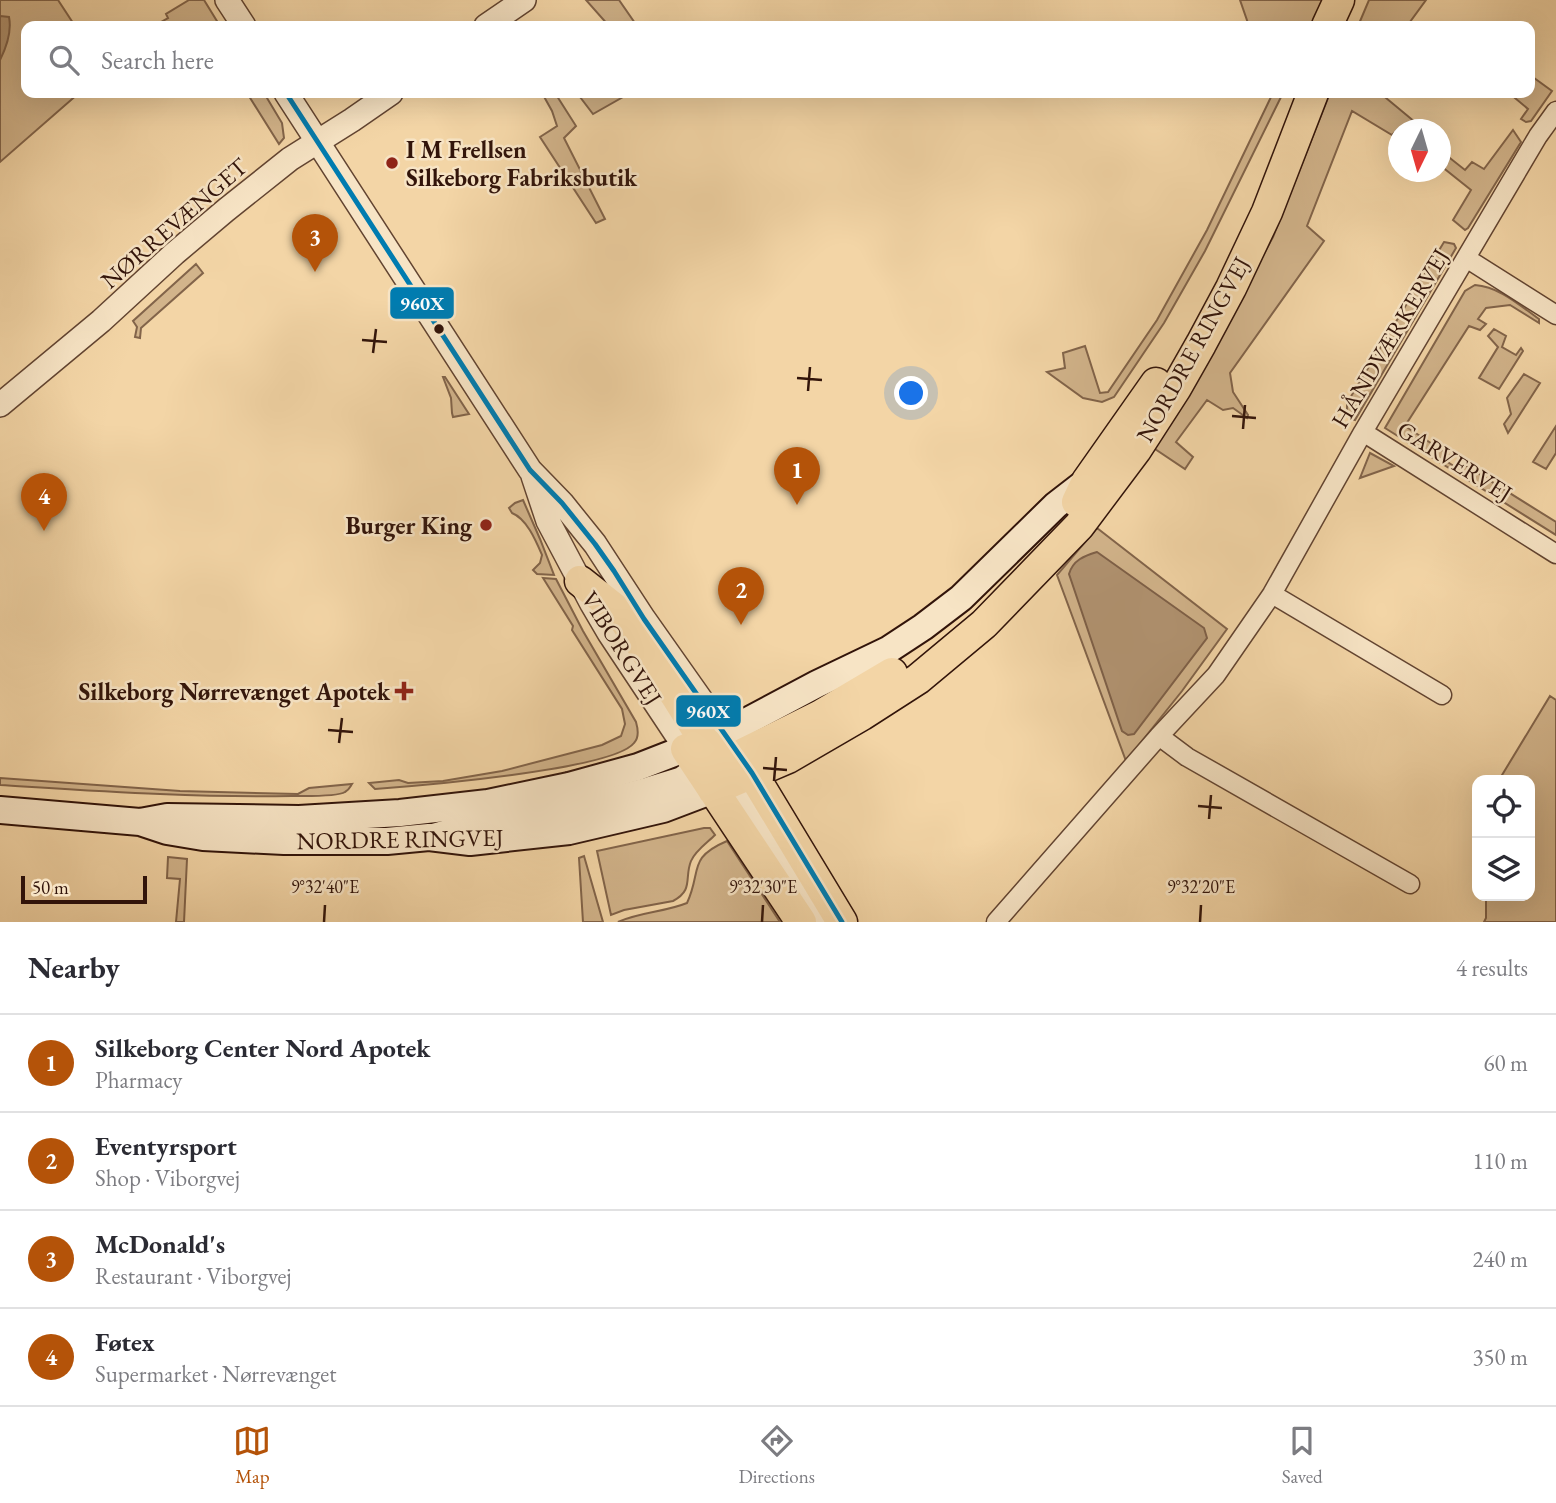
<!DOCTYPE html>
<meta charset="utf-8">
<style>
body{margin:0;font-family:"EB Garamond",serif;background:#f7f7f7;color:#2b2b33}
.controls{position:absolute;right:21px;bottom:21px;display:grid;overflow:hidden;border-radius:14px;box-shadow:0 7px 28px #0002}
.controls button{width:63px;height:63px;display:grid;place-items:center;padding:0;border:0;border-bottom:2px solid #e1e1e2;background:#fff;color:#2b2b33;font:35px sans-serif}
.compass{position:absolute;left:1388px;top:119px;width:63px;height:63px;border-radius:50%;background:#fff;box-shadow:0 7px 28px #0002;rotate:185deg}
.scale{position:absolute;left:21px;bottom:18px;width:126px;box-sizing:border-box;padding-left:7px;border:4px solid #32140a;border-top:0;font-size:19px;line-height:24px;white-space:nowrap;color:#32140a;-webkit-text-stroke:5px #f7e4c5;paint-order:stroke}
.you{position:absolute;left:912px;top:394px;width:24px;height:24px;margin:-18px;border:5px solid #fff;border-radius:50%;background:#1a73e8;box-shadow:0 0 0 10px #1a73e833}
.badge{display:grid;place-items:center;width:46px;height:46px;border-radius:50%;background:#b45309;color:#fff;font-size:23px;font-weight:700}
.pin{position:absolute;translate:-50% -58px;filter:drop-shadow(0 2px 4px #0008)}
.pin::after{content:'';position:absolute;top:37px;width:24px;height:21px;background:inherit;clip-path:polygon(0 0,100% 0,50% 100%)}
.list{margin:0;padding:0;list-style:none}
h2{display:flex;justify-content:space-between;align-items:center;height:91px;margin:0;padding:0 28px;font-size:30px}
h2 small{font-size:23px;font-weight:400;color:#7c7c81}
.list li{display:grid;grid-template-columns:46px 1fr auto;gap:21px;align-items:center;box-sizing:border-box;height:98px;padding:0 28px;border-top:2px solid #e1e1e2}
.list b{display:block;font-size:26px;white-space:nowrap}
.list p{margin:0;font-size:23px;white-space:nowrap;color:#7c7c81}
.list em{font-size:23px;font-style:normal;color:#7c7c81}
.icon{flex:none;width:38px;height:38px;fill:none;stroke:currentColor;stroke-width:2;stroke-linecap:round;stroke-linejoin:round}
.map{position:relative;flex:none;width:1556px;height:922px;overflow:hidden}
.search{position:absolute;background:#fff;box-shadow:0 7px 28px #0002;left:21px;right:21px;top:21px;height:77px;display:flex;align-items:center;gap:18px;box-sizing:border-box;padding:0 24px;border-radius:14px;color:#7c7c81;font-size:26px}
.sheet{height:483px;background:#fff}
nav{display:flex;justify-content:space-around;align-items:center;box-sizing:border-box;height:98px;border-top:2px solid #e1e1e2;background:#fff;font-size:19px;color:#7c7c81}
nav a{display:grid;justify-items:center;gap:4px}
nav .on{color:#b45309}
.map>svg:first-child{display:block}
</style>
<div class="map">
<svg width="1556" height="922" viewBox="0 0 1556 922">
<rect width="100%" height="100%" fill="#f3d5a6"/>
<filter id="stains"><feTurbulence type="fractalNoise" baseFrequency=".00286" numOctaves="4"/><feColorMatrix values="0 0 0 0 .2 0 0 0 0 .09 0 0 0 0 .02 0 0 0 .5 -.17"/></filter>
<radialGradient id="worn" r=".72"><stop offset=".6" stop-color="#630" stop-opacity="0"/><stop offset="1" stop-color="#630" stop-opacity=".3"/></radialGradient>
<path fill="#d2b48b" stroke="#82644a" stroke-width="2" d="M0 0H58L75 26H26V93H79L0 162Z
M189 0H204L220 26H154L168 18 166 14Z
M586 0H619L637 26H609Z
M1240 0H1323L1311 26H1249Z
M1369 0H1426L1407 26H1358Z
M1530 75 1552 91 1531 121 1526 122 1521 119 1528 109 1509 93H1530Z
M247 93H264L282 123 284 138 279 144Z
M542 93H555L576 126 564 138 605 219 596 223 540 137 557 126 552 111Z
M577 93H630L593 114Z
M1270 93H1283L1205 251 1164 323 1114 397 1102 402 1083 398 1047 372 1065 368 1063 353 1085 346 1100 393 1108 392 1157 320 1207 230 1271 97Z
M1330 93H1380L1421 127 1419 129 1398 130V132L1396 131 1392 135 1352 111 1307 226 1324 241 1230 373 1233 392 1248 415 1247 418 1233 408 1223 410 1207 400 1176 442 1193 457 1185 469 1152 447 1191 386 1273 237Z
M1513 130 1521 142 1468 228 1465 230 1453 220 1471 190 1441 166V151L1465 170 1472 162 1484 169Z
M1444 242 1454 244 1456 248 1355 420 1351 419 1347 413V403Z
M196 264 203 273 141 328 140 338 135 337 137 327 133 321Z
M1475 285C1500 287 1519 305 1539 319V323L1510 305 1486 308 1478 319 1486 324 1480 330 1469 326 1405 426 1449 455 1446 461 1457 468 1460 462 1556 522V535L1385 428 1465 291Z
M1494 329 1506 336 1502 347 1516 355 1521 348 1523 351 1499 389 1479 378 1498 347 1488 336Z
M1524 374 1540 383 1508 433 1504 424 1511 414 1507 398Z
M443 377H445L469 414 453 417 452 413 451 398Z
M1556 426V453L1546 469 1533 462Z
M1370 453 1394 466 1360 478Z
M523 500 540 539 554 575 537 574 533 570 540 563 542 555C536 541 527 519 512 513L509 508 515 503Z
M1097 528 1227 629 1182 691 1126 761 1057 575Z
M543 578 556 579 583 631 636 722C638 729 639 738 634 743 613 770 416 786 375 789L369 783 399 780 408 783 443 781 502 771 602 745 621 736 625 724 622 709 572 630 573 626Z
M1550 696 1556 700V922H1484L1486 918V896H1530V780H1499Z
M0 778 180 791 298 794 309 788 352 784C350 787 349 790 345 792 337 797 303 796 292 796 195 798 97 791 0 785Z
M704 828H710L715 835C708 842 695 851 691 861 684 878 694 890 673 901L624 910 611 915 597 851Z
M727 841 780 922H618C640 912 665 912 687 903 702 871 687 858 727 841Z
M584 856 603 922H583L579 858Z
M168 857 187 859 184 922H176L180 879 167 878Z"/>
<path fill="#b19371" stroke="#7e6048" stroke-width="2" d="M0 16 9 17C12 32 7 46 0 60Z
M1097 552 1204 628 1207 638 1134 734 1128 735 1122 731 1069 574C1073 560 1084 556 1097 552Z"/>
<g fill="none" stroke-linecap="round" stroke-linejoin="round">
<defs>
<path id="minor" d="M1466 258 1556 315
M1363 432 1556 554
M1272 594 1442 695
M1159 736 1187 757 1410 884
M996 922 1159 736 1216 675 1272 594 1363 432 1538 136 1556 111"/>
<path id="tertiary" d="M227 0 244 26
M486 26 524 0
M286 93 530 470 562 503 595 544 644 619 735 748
M0 405 101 321 175 253 226 210 290 159 352 120 391 93
M533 476 548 521 592 604 609 633 686 749
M431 836 467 826 531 818 595 803 648 789 681 779 709 759"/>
<path id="secondary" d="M717 768 726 775 732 782 822 922
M0 810 140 822 167 831 203 837 284 841H387L429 837 470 842 569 831 663 809 713 790
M140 822 167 817 299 819 400 813 488 803 569 786 638 767 725 733 817 684 888 650 923 627 961 598 1056 505 1087 481"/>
<path id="primary" d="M1327 26 1339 0
M1077 502 1087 481 1156 383
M580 581 618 611 676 696 704 741 736 767 752 773 842 922
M686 749 801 922
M713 790 788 758 862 715 918 679 984 624 1079 526 1136 450 1176 388 1201 344 1231 288 1267 212 1313 93
M713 790 717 774 728 761 821 715 892 673"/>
</defs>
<use href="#minor" stroke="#624431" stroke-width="21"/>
<use href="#tertiary" stroke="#624431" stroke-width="26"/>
<use href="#secondary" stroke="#32140a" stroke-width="30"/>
<use href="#primary" stroke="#32140a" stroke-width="33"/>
<use href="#minor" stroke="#f7e4c5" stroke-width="18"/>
<use href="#tertiary" stroke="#f7e4c5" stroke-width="23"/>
<use href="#secondary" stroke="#f7e4c5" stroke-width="26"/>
<use href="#primary" stroke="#f3d5a6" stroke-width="30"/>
<defs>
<path id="bus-1" d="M286 93 530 470 562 503 595 544 614 571 644 619 752 773 842 922"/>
</defs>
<use href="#bus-1" stroke="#f7e4c5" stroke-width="10"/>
<use href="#bus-1" stroke="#007cb0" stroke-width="5"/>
</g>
<path fill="none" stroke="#32140a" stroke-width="2.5" d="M362 340 387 342M373 353 376 329M797 378 822 380M808 391 810 367M1232 416 1256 418M1243 429 1245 405M328 730 353 732M339 743 342 718M763 768 787 770M774 781 776 757M1198 806 1222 808M1209 819 1211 795M324 922 325 905M762 922 763 905M1200 922 1201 905"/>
<g fill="#8f2418" stroke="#f7e4c5" stroke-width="2.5">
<circle cx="392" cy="163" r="7"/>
<circle cx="486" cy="525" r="7"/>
<path d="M400.5 680.5h7v7h7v7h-7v7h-7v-7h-7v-7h7z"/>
</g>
<circle fill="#32140a" stroke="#f7e4c5" stroke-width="2.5" cx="439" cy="329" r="6"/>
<g text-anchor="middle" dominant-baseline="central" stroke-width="5" stroke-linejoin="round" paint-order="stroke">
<g font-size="24" font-weight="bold" fill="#32140a" stroke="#f7e4c5" text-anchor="end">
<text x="406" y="149" text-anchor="start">I M Frellsen<tspan x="406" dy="28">Silkeborg Fabriksbutik</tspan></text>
<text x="472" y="525">Burger King</text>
<text x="390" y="691">Silkeborg Nørrevænget Apotek</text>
</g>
<g font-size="24" fill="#32140a" stroke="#f7e4c5">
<text transform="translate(174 223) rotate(-41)">NØRREVÆNGET</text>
<text transform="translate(1390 338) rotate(-59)">HÅNDVÆRKERVEJ</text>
<text transform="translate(1193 349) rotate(-61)">NORDRE RINGVEJ</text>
<text transform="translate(1455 461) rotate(32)">GARVERVEJ</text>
<text transform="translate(622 648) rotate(58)">VIBORGVEJ</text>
<text transform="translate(400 839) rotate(-1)">NORDRE RINGVEJ</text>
</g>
</g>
<g font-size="18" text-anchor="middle" fill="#32140a" stroke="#f7e4c5" stroke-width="5" stroke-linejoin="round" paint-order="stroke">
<text x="325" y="893">9°32'40"E</text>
<text x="763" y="893">9°32'30"E</text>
<text x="1201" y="893">9°32'20"E</text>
</g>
<g stroke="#f7e4c5" stroke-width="2.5">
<rect x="389" y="286" width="66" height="34" rx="7" fill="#007cb0"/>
<rect x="675" y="694" width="67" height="34" rx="7" fill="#007cb0"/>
</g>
<g font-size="19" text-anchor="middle" font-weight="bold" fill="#fff">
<text x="422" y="310">960X</text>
<text x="708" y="718">960X</text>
</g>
<rect width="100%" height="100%" filter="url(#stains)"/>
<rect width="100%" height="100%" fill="url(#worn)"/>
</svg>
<div class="controls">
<button><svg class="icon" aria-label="locate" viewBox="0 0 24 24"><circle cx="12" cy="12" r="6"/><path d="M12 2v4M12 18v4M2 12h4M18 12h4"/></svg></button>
<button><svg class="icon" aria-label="layers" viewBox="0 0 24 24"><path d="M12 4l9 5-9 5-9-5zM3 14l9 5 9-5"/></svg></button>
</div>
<svg class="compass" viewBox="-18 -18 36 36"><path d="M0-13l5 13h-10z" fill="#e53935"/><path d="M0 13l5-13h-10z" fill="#7c7c81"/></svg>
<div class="scale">50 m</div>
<div class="you"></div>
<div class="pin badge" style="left:797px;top:505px">1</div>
<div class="pin badge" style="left:741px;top:625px">2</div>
<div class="pin badge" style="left:315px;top:272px">3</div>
<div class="pin badge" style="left:44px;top:531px">4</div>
<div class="search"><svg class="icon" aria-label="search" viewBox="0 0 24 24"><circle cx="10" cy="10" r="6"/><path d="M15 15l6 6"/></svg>Search here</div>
</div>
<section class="sheet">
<h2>Nearby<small>4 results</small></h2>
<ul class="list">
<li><span class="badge">1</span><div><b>Silkeborg Center Nord Apotek</b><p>Pharmacy</p></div><em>60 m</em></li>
<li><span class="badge">2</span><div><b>Eventyrsport</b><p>Shop · Viborgvej</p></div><em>110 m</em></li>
<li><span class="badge">3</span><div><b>McDonald's</b><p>Restaurant · Viborgvej</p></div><em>240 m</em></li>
<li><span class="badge">4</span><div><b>Føtex</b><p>Supermarket · Nørrevænget</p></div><em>350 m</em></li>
</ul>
</section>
<nav>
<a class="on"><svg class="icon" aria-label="map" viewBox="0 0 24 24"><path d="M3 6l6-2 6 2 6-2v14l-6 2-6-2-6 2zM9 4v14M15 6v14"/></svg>Map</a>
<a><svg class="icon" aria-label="directions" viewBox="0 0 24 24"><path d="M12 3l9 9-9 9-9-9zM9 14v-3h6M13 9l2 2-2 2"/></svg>Directions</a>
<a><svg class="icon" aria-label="saved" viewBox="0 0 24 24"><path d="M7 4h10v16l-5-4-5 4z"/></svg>Saved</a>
</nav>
